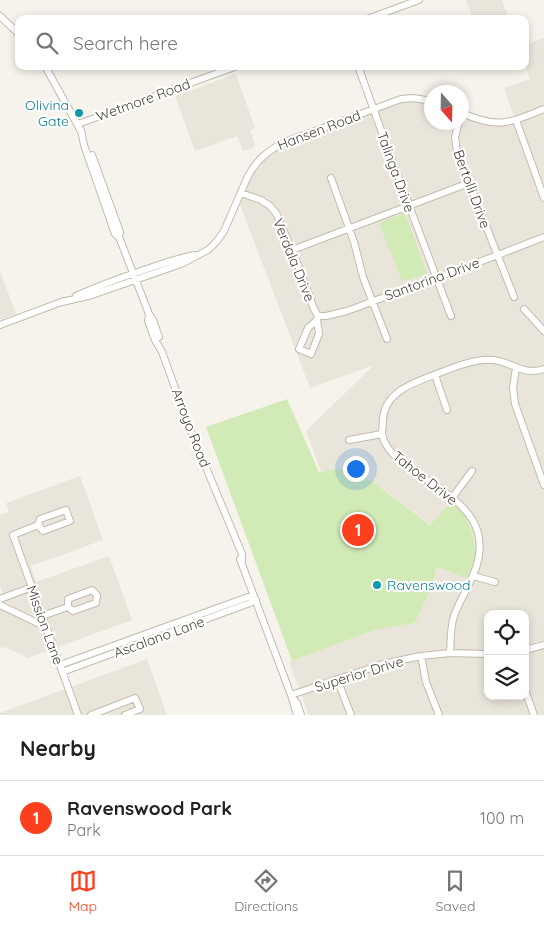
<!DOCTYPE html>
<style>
body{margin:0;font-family:Quicksand,sans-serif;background:#f6f6f6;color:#222}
.controls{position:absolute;right:15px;bottom:15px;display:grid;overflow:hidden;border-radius:10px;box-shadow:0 2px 8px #0003}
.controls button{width:45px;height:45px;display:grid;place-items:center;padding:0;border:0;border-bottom:1px solid #e0e0e0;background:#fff;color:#222;font:25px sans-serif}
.compass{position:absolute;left:424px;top:85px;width:45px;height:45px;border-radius:50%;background:#fff;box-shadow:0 2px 8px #0003;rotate:160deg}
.you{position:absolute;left:355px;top:468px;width:18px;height:18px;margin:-12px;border:4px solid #fff;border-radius:50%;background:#1a73e8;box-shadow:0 0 0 8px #1a73e833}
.badge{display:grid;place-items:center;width:32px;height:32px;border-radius:50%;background:#fc3f1d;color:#fff;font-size:16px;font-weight:700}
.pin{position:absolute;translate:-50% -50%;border:2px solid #fff;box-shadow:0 1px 5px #0006}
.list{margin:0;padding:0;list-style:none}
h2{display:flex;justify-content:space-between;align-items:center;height:65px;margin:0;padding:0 20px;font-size:21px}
h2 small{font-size:16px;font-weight:400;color:#767676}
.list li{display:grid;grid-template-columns:32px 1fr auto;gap:15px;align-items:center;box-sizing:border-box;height:75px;padding:0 20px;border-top:1px solid #e0e0e0}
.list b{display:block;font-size:19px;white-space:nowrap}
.list p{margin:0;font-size:16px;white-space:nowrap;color:#767676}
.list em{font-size:16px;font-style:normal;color:#767676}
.icon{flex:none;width:28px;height:28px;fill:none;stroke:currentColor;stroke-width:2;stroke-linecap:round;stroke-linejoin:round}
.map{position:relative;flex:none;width:544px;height:715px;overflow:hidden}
.search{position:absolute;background:#fff;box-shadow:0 2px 8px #0003;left:15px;right:15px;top:15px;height:55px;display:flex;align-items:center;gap:12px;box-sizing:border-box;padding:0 18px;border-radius:10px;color:#767676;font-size:19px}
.sheet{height:140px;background:#fff}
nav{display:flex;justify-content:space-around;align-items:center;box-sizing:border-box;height:70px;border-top:1px solid #e0e0e0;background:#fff;font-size:14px;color:#767676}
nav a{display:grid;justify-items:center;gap:2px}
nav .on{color:#fc3f1d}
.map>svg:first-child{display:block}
</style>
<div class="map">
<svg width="544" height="715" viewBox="0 0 544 715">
<rect width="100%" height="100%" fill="#f6f3ec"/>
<path fill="#eae5da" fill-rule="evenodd" d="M466 0H502L509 19H473Z
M544 38V715H309L289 662 375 630 415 623 432 586 437 567 475 553V542L468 521 451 503 431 525 366 477 338 469 321 472 306 431 374 365 310 388 237 197 260 155 269 148 290 137 392 99 406 96H419L431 98 432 122H462V111L486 120 515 119 504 88 530 79 525 64V45ZM488 614H525V696H488Z
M236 74 255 128 250 130 255 145 253 148 243 151 237 136 195 151 175 96Z
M0 271 16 314 0 320Z
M80 476 103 540 31 566 36 582 109 556 132 620 28 658 5 647 0 648V594L3 593 0 586V515L9 512 6 503Z
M147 659 167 715H0V713Z"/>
<path fill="#d2eab5" d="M405 213 427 274 402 281 379 223Z
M287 399 319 472 338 469 366 477 430 525 451 502 466 517 473 535 475 547V558L474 563 466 578 437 567 432 586 415 623 375 630 292 661 206 427Z"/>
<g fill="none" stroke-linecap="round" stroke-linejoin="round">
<defs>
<path id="minor" d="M0 16 19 34
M367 19 419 0
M45 66 82 133
M358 66 393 163 451 316
M462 113C498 129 509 123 544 109
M516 120 544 198
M459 122 455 137 457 152 514 297
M78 124 237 66
M81 130 84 145 115 234 119 237 149 314 153 320 159 337
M92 155 120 232 119 237
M331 178 354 242 363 277 387 339
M241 193 261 200 270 206 276 213 296 260 314 309 318 316
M292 250 469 183
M76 296C96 287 117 279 138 272 156 266 174 259 194 255
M62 302 92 295 181 264 208 250 217 241 224 231 248 176C257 159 269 150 285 142L401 99 413 98 432 101
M524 309 544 331
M149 314 148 321 155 340 162 352 190 429 242 554V561
M318 316H326L347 311 498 255 544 237
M317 320 308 328 299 349 311 354 319 334 317 320 318 316
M0 325 64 301
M516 368 513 388 515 404 544 485
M435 375 447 410
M349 440 382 434
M452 498 472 471
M38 525 43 531 70 521 66 510 40 519 38 525 13 535 78 715
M240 559 291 695 297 715
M473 576 495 582
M0 599 32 587
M0 605 46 627
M42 616 68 607V599L92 590 97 595 96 603 73 611 68 607
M525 650 544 645
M450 653C451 641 450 628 454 616 464 588 486 565 478 533 470 503 434 486 411 469 399 460 385 450 382 434 382 430 383 424 383 419 385 392 413 383 434 375 452 368 475 358 493 360 512 362 523 376 544 369
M421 656 426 682 439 715
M60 665 248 597 254 596
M62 672 250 603 256 600
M337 679 351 715
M525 690 534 715
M291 695 383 664 421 656 450 653 488 654
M293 698 297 703 301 715
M91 715 135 698 140 709 125 715"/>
</defs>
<use href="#minor" stroke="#c2bbae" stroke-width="8"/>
<use href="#minor" stroke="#fff" stroke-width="6"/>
</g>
<g fill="#0f9aa8" stroke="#fff" stroke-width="2">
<circle cx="79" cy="113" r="5"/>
<circle cx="377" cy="585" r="5"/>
</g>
<g text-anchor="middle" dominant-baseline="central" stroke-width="4.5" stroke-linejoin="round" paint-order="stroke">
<g font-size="14" fill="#4b4439" stroke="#fff">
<text transform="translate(143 100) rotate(-20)">Wetmore Road</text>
<text transform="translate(319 130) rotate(-21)">Hansen Road</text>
<text transform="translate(396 172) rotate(70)">Talinga Drive</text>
<text transform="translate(472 189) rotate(70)">Bertolli Drive</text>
<text transform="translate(294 260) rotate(68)">Verdala Drive</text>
<text transform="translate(432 279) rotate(-20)">Santorina Drive</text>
<text transform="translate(191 428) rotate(69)">Arroyo Road</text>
<text transform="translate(425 478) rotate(38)">Tahoe Drive</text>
<text transform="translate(45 625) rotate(70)">Mission Lane</text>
<text transform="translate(159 637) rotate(-20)">Ascalano Lane</text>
<text transform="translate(359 674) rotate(-17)">Superior Drive</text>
</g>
<g font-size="14" fill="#0d838f" stroke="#fff" text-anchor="end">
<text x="69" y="105">Olivina<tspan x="69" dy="16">Gate</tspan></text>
<text x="387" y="585" text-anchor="start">Ravenswood</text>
</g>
</g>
</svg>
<div class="controls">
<button><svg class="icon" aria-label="locate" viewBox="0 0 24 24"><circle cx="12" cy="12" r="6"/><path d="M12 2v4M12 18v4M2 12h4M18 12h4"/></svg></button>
<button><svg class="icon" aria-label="layers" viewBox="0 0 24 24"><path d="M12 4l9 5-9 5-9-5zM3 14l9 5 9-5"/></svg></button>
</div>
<svg class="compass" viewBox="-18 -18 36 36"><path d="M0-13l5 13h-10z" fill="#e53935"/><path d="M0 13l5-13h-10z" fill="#767676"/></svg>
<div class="you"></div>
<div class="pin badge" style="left:358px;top:530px">1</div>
<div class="search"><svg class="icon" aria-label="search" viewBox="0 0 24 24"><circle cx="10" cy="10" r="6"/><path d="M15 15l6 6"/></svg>Search here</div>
</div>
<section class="sheet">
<h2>Nearby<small></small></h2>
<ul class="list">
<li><span class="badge">1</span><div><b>Ravenswood Park</b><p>Park</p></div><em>100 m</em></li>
</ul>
</section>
<nav>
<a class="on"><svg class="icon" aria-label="map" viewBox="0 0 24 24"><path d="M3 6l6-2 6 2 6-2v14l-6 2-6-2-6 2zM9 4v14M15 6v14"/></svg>Map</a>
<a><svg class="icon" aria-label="directions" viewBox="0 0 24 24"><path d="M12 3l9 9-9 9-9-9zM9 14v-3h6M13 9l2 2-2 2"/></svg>Directions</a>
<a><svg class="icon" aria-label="saved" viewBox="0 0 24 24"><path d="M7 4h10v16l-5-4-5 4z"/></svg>Saved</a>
</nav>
